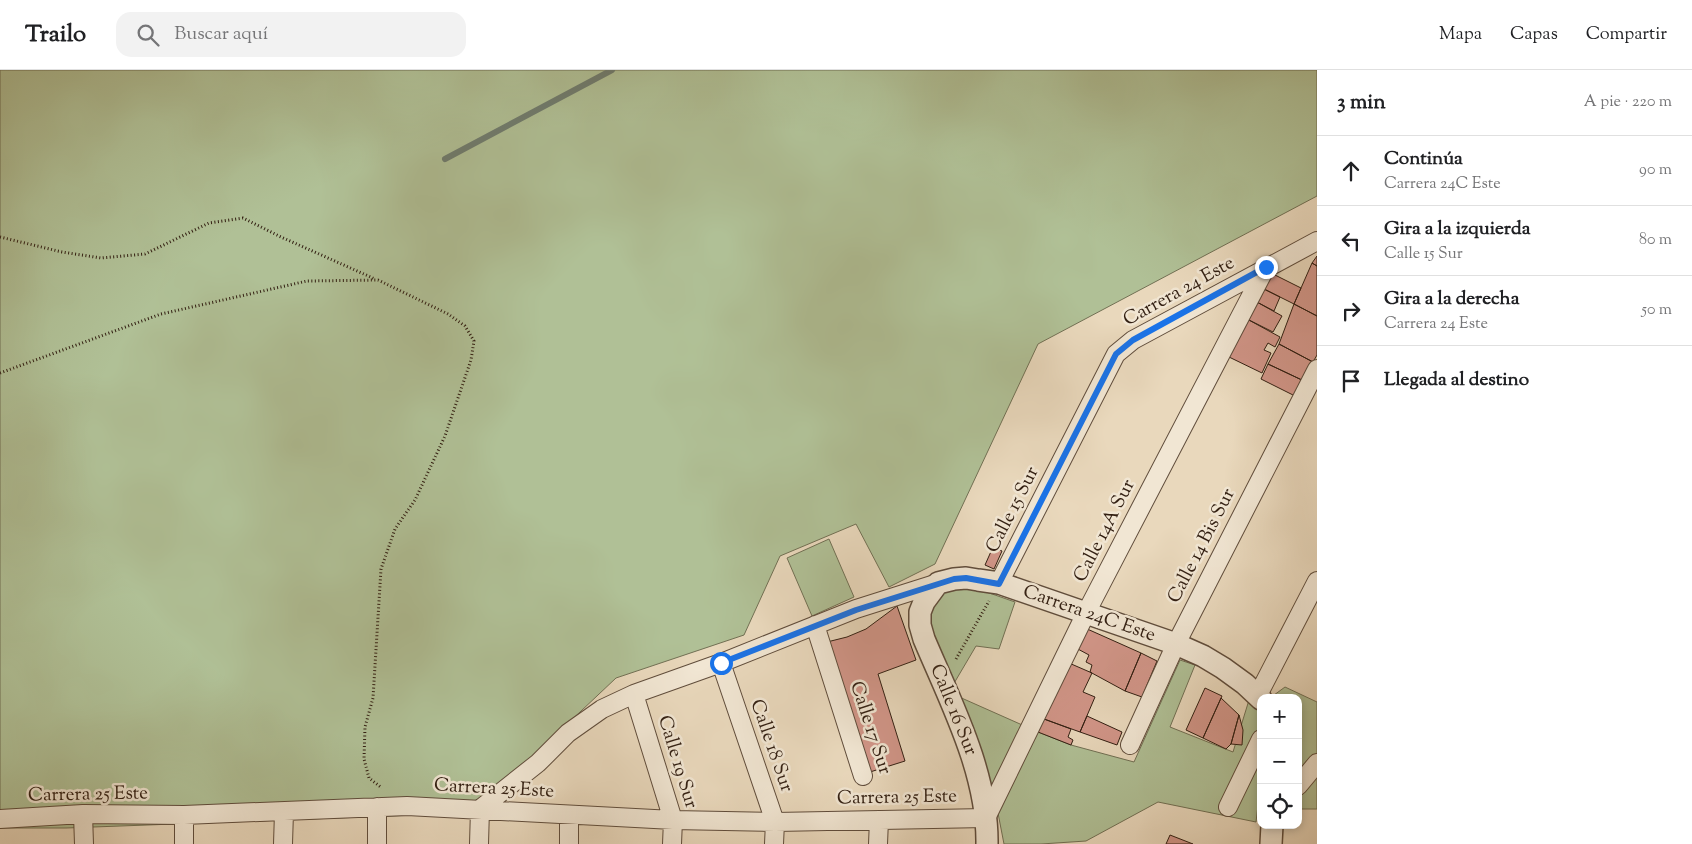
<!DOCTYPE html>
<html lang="es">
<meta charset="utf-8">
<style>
body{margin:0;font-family:"Sorts Mill Goudy",serif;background:#f2f2f2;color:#202124}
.controls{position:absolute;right:15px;bottom:15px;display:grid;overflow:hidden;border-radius:10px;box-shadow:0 2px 8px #0003}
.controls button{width:45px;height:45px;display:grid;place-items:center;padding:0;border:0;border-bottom:1px solid #e0e0e0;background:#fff;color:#202124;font:25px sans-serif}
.stop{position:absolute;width:15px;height:15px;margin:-11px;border:4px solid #1a73e8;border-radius:50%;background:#fff}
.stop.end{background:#1a73e8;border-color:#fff;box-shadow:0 1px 5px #0008}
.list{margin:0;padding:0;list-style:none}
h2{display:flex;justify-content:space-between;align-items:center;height:65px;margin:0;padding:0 20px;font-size:21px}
h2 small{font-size:16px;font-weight:400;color:#757577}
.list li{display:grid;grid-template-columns:32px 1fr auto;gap:15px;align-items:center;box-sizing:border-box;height:70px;padding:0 20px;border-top:1px solid #e0e0e0}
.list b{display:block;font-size:19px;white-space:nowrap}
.list p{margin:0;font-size:16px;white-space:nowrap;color:#757577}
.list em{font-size:16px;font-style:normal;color:#757577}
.icon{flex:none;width:28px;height:28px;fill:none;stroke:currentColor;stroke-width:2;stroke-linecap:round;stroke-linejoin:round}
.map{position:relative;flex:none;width:1317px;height:774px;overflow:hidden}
header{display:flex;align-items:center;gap:30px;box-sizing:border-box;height:70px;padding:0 25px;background:#fff;border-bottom:1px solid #e0e0e0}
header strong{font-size:24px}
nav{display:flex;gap:28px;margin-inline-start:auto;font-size:18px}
.search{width:350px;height:45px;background:#f2f2f2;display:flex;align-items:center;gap:12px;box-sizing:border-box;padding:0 18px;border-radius:15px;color:#757577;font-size:19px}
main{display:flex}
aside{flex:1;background:#fff}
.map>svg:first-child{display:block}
</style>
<header>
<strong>Trailo</strong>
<div class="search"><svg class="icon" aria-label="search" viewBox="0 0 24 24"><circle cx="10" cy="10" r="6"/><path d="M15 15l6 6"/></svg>Buscar aquí</div>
<nav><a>Mapa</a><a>Capas</a><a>Compartir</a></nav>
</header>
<main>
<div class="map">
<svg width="1317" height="774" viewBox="0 0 1317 774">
<rect width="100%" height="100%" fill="#e9d8bc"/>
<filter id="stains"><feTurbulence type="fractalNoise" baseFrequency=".004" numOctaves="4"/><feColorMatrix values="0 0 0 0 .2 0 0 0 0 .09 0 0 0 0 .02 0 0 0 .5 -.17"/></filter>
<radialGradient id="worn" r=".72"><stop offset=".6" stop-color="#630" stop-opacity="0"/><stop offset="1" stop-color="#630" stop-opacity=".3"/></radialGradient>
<path fill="#b0c096" stroke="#717054" d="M0 0H1317V126L1038 274 935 494 889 517 856 454 780 486 744 565 616 608 473 743 66 758H0Z
M829 469 854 527 812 546 787 488Z
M958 517 975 518 1015 532 999 579 976 576 953 615 927 551 939 524Z
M1180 590 1195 595 1170 657 1233 682 1249 630 1260 643 1261 653V710L1256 752 1158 732 1086 771 1041 774H1004L997 738 986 700 957 626 1038 662 1071 675 1134 692Z
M1285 617 1317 632V739H1298V628H1270Z"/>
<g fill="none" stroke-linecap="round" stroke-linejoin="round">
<path stroke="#6f7c6f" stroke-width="6" d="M445 89 612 0"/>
</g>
<path fill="#d29689" stroke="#321f12" d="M1317 186V196L1312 193Z
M1312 193 1317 196V246L1294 234Z
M1267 201 1301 218 1294 234 1260 217Z
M1262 218 1280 227 1274 241 1255 231Z
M1255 231 1282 246 1273 262 1247 249Z
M1294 234 1317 246V285L1313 292 1279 274Z
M1247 249 1280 267 1275 277 1268 273 1264 280 1271 283 1262 303 1229 287Z
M1279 274 1313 292 1304 311 1268 294Z
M1268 294 1304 311 1297 327 1261 309Z
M993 477 1002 481 994 499 985 495Z
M897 536 916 590 878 604 905 691 870 702 823 573 847 567 866 559Z
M1085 558 1141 583 1125 621 1090 602 1092 595 1086 592 1089 585 1076 578Z
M1141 583 1157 591 1142 627 1125 621Z
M1069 593 1092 603 1083 622 1095 627 1080 662 1044 649Z
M1205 618 1222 626 1203 668 1186 660Z
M1221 628 1239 645 1231 674 1226 679 1203 668Z
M1239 645 1243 660 1242 675 1231 674Z
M1087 646 1122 662 1117 675 1080 662Z
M1044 649 1071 659 1068 667 1073 670 1071 675 1038 662Z
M1170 765 1193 774H1166Z"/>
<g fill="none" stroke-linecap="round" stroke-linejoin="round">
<defs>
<path id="minor" d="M999 513 1116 284 1133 270 1317 171
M815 555 863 706
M721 593 775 752 774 774
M634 624 673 750 672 774
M1258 625 1317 511
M1130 675 1176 574 1317 299
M1298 716 1317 693
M1228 737 1261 669
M83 744 84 774
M0 749 83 744 184 745 407 736 673 750 775 752 986 748 1086 543 1266 197
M184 774V745
M283 774 284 742
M377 774V737
M479 774 480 739 538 693 568 663 602 639 634 624 721 593 856 539 938 513
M569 774V745
M878 774 879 750"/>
<path id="tertiary" d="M987 774C988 703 951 633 924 569L920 555V542L924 532 938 513 954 509 966 508 978 510 999 513 1176 574 1203 586 1223 598 1245 614 1261 629
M1271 774 1272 755"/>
</defs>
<use href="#minor" stroke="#604d3c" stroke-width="20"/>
<use href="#tertiary" stroke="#604d3c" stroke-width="24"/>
<path stroke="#321f12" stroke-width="3" stroke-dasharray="1 2.5" stroke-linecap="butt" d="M0 167 62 182 101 188 145 184 209 153 243 148 281 167 375 209
M0 303 161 244 307 211 378 210 448 244 465 256 474 271 471 290 445 366 415 430 395 459 381 499 373 628 365 657 364 689 369 708 382 718
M956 589 989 531"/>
<use href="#minor" stroke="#f1e6d3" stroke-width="18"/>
<use href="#tertiary" stroke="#f1e6d3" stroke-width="21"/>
</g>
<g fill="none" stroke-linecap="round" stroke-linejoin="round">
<path stroke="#1a73e8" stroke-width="6" d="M721 593 856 540 954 509 966 508 999 514 1116 284 1133 270 1266 197"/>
</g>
<g text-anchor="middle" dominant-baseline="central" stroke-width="5" stroke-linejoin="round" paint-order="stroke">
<g font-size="19" fill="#321f12" stroke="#f1e6d3">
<text transform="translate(1179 222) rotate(-29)">Carrera 24 Este</text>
<text transform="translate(1013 440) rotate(-63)">Calle 15 Sur</text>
<text transform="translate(1105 461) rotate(-63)">Calle 14A Sur</text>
<text transform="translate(1202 476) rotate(-63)">Calle 14 Bis Sur</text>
<text transform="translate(1089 544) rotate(19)">Carrera 24C Este</text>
<text transform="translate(953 640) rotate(68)">Calle 16 Sur</text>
<text transform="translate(870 658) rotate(72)">Calle 17 Sur</text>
<text transform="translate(771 676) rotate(71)">Calle 18 Sur</text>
<text transform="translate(677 692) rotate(73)">Calle 19 Sur</text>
<text transform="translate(494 719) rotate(3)">Carrera 25 Este</text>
<text transform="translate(88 725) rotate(-1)">Carrera 25 Este</text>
<text transform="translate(897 728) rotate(-1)">Carrera 25 Este</text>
</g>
</g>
<rect width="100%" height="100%" filter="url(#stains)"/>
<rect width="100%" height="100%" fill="url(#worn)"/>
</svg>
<div class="controls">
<button>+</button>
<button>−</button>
<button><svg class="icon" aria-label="locate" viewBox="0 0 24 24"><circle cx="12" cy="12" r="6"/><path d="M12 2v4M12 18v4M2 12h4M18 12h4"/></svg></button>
</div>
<div class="stop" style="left:721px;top:593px"></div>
<div class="stop end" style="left:1266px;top:197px"></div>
</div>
<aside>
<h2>3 min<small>A pie · 220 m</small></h2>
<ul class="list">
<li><svg class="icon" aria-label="ahead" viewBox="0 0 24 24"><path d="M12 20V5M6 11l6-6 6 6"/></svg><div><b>Continúa</b><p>Carrera 24C Este</p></div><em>90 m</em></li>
<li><svg class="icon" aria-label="left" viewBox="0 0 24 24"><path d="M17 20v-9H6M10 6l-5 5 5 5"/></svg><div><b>Gira a la izquierda</b><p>Calle 15 Sur</p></div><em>80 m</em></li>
<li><svg class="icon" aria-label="right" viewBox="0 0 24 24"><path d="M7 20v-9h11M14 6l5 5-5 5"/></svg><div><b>Gira a la derecha</b><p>Carrera 24 Este</p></div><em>50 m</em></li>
<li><svg class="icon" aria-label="arrive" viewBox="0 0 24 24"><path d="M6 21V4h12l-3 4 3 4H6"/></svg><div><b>Llegada al destino</b></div></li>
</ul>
</aside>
</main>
